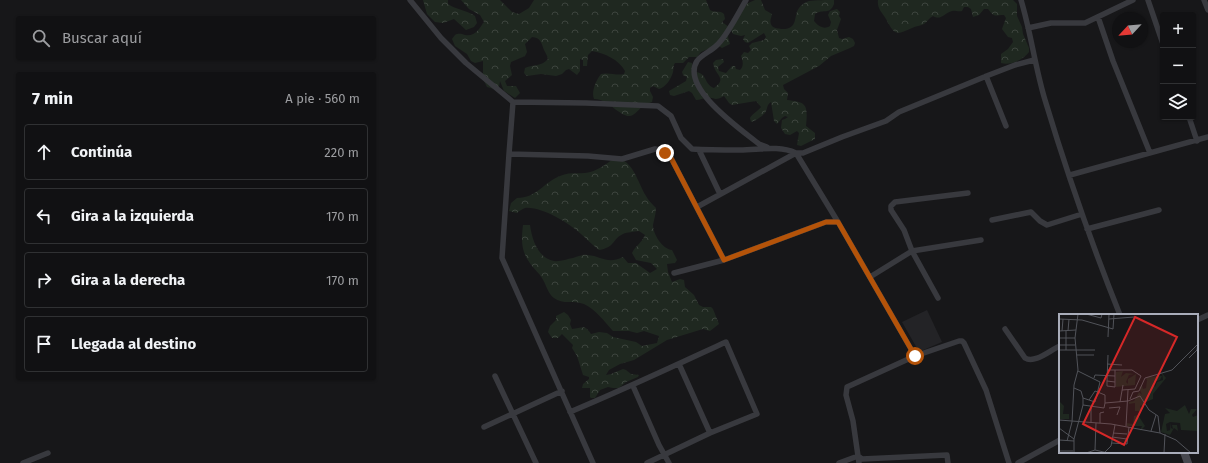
<!DOCTYPE html>
<html lang="es">
<meta charset="utf-8">
<style>
body{margin:0;font-family:"Fira Sans",sans-serif;background:#1a1a1c;color:#f1f3f6}
.controls{position:absolute;right:12px;top:12px;display:grid;overflow:hidden;border-radius:4px;box-shadow:0 1px 3px #0004}
.controls button{width:36px;height:36px;display:grid;place-items:center;padding:0;border:0;border-bottom:1px solid #303133;background:#111113;color:#f1f3f6;font:20px sans-serif}
.compass{position:absolute;left:1112px;top:12px;width:36px;height:36px;border-radius:50%;background:#111113;box-shadow:0 1px 3px #0004;rotate:244deg}
.stop{position:absolute;width:12px;height:12px;margin:-9px;border:3px solid #b45309;border-radius:50%;background:#fff}
.stop.end{background:#b45309;border-color:#fff;box-shadow:0 1px 4px #0008}
.list{margin:0;padding:0;list-style:none}
h2{display:flex;justify-content:space-between;align-items:center;height:52px;margin:0;padding:0 16px;font-size:17px}
h2 small{font-size:13px;font-weight:400;color:#9c9da0}
.list li{display:grid;grid-template-columns:26px 1fr auto;gap:12px;align-items:center;box-sizing:border-box;height:56px;margin:0 8px 8px;padding:0 8px;border:1px solid #303133;border-radius:4px}
.list b{display:block;font-size:15px;white-space:nowrap}
.list em{font-size:13px;font-style:normal;color:#9c9da0}
.icon{flex:none;width:22px;height:22px;fill:none;stroke:currentColor;stroke-width:2;stroke-linecap:round;stroke-linejoin:round}
.map{position:relative;flex:none;width:1208px;height:463px;overflow:hidden}
.search{position:absolute;background:#111113;box-shadow:0 1px 3px #0004;left:16px;top:16px;width:360px;height:44px;display:flex;align-items:center;gap:10px;box-sizing:border-box;padding:0 14px;border-radius:4px;color:#9c9da0;font-size:15px}
.panel{position:absolute;background:#111113;box-shadow:0 1px 3px #0004;left:16px;top:72px;width:360px;height:308px;border-radius:4px}
.map>svg:first-child{display:block}
</style>
<div class="map">
<svg width="1208" height="463" viewBox="0 0 1208 463">
<defs>
<pattern id="forest-crowns" width="20" height="18" patternUnits="userSpaceOnUse"><rect width="20" height="18" fill="#1f2820"/><path d="M2 6a3 3 0 1 1 6 0M12 15a3 3 0 1 1 6 0" fill="none" stroke="#3d443e"/></pattern>
</defs>
<rect width="100%" height="100%" fill="#171719"/>
<path fill="#232326" d="M927 310 942 342 921 351 918 350 902 322Z"/>
<path fill="url(#forest-crowns)" d="M423 0H448V4C456 10 467 10 475 16L477 23 474 27 466 30 454 19 443 23 435 22 427 14Z
M461 0H500L512 12 519 14 529 8 534 0H706L710 10C714 13 720 10 724 14L725 19 722 22 729 27 728 37 730 44 722 48 717 45 701 52 697 57H689L683 63H675C673 66 674 68 673 72 671 79 666 87 659 89L653 86 650 88V91L653 97 652 102C649 103 646 104 643 106 639 109 635 115 630 116 620 117 607 98 594 99 591 92 596 80 601 74 609 72 617 76 624 74L625 71C619 60 605 53 592 51L588 55 587 66H583V60L580 59V71L577 75 569 69 566 70 562 74 556 76 541 74 527 76 524 73 525 68C534 64 541 67 548 59 547 55 546 54 544 50 541 42 541 38 532 37L525 44 527 52 525 56 511 62 510 66 512 75 505 81 507 86H516L520 93 515 98 504 91 500 81 499 87 494 89 487 87 483 79V61L475 63 471 61 467 54 455 46 452 39 455 35C459 33 461 34 465 35 475 37 479 29 484 22L480 15 469 9Z
M755 0H761L765 10 772 14C771 19 769 22 772 26 775 29 778 28 781 29 799 30 793 16 799 8 801 5 806 2 809 1 815 0 827 0 834 0V4C829 16 824 8 815 14L814 21C818 26 824 30 830 26L831 22 828 15 830 11 837 9 840 12 839 16 841 19 837 30 839 38 842 39 849 37 853 39 855 43 854 46 850 48 831 56 819 66 783 85 784 89 788 93 787 100C807 102 808 105 806 126L815 133V139L801 146 797 145 799 133 797 131 790 135 785 134 781 128 782 120 785 119 788 117 785 116 782 118 777 124 774 121 771 102C766 105 768 109 765 113 762 116 756 121 751 122L750 118C753 113 758 111 761 107L756 101 732 105 729 103 724 96C713 102 716 97 707 98 703 98 700 100 696 100L692 93 689 91 674 96 670 95 669 91 686 81 687 77 683 75 682 72 688 62 692 63V70L694 72C708 72 703 84 714 88 728 78 715 76 713 63L716 60 723 59 724 62 718 67 719 71 726 73 732 66H735L736 69 740 70C744 66 743 61 741 56L744 52 748 53 751 50 749 46 752 43 764 40 766 37 764 33 748 43 745 42 743 39 745 35 741 36 733 34 730 28 746 4Z
M878 0H1013L1017 4V16L1022 27 1023 34 1029 48V52C1024 59 1011 66 1001 63V54L1008 49 1013 42 1012 38 1008 37 1002 29 1006 18 1004 15C994 15 995 18 988 9H984L979 15 973 17 971 9 968 7H964L962 11C958 12 955 10 952 11 944 13 941 21 933 16 929 18 927 22 924 24 920 26 916 26 912 28 896 35 895 36 886 19 882 12 877 9 878 0Z
M616 157C634 162 637 181 646 196 648 200 652 204 656 208 656 214 654 219 653 225 653 234 662 249 672 250L677 260 675 263 667 264 668 272 672 282 680 279 684 280 685 287 694 295 699 305 703 307H711L713 309 719 324 710 331 703 329 667 340 634 360 620 364 609 370 606 375 611 374 623 369 626 370 631 374 639 375 638 377 626 382 619 388H613L608 387 600 390 595 398H591L590 397V388H582L583 384 589 379V377L583 375 577 356 572 348 573 345 562 334 558 338H552L548 332 550 326 556 320V316L564 312 568 315 571 320 570 324 572 329C583 328 584 324 591 334L599 332 607 333 613 337 636 342 642 346 657 343 659 336 644 331 637 333 629 331H613C605 322 595 309 584 304 574 300 563 305 554 298 548 294 546 284 542 278 539 273 535 270 532 266 521 252 521 242 523 225H530C532 240 538 258 554 261 560 262 567 259 573 258 577 257 583 254 587 255 602 256 607 265 623 257L628 263H636L650 273 657 269 651 263 636 260 632 253C636 245 641 244 645 235L639 231C634 232 627 232 623 234 612 239 616 247 599 250 592 245 587 239 581 234 569 223 541 206 525 208 522 209 519 211 517 213L509 211 511 203 517 198C537 198 544 182 560 176 569 172 577 174 585 173 597 172 607 163 616 157Z"/>
<g fill="none" stroke-linecap="round" stroke-linejoin="round">
<path stroke="#38393e" stroke-width="5.5" d="M410 0 441 38 466 63 513 102 586 103 658 106 671 116 681 138 692 149C708 150 724 150 740 150 759 150 778 145 796 153L838 222 915 356 959 341H962L964 343 986 390 1009 463
M746 0C739 12 726 38 716 46 711 51 701 55 697 61 680 88 742 130 759 144L767 147
M1021 0C1031 33 1035 67 1045 100 1067 173 1092 245 1120 315
M1148 0 1163 44
M1204 0 1208 10
M1098 17 1113 61 1150 153
M1028 28 1051 23H1085L1133 0
M986 76 1006 126
M1189 117 1197 141
M699 150 720 194
M509 154 513 102
M1070 175 1208 137
M697 207 796 153H803L842 137 886 121 899 112 989 75 1015 65 1034 60
M992 220 1031 212 1040 221 1047 225 1082 214
M1087 229 1159 210
M674 273 724 260 826 222H838
M870 277 912 251 981 240
M938 298 912 251 904 230 891 210V206L895 202 968 193
M1197 320 1208 315
M1005 329 1025 358C1035 364 1050 350 1060 346
M495 376 536 463
M633 386 659 445 669 463
M570 412C623 390 674 366 726 342L757 414 710 433 679 364
M484 427 562 391
M23 463 48 453
M593 463 502 258 509 154 588 156 622 159 655 149 660 150 671 158 724 260
M647 463 710 433
M839 463 858 456 862 459 947 455 948 463
M859 463 853 421 846 395 847 387 915 356
M1018 463 1060 440"/>
<path stroke="#46474e" stroke-width="8" d="M1184 452 1188 463"/>
</g>
<g fill="none" stroke-linecap="round" stroke-linejoin="round">
<path stroke="#b45309" stroke-width="5" d="M665 153 671 158 724 260 826 222H838L915 356"/>
</g>
<g transform="translate(1059 314)">
<rect width="139" height="139" fill="#171719"/>
<path d="M64 57 62 63 67 59 75 60 70 61 67 68 69 70V65L77 60 76 71 57 73V58ZM103 59 107 64 94 80V85L87 88 88 86 84 87 85 91 81 92 83 97H76V89L70 90V88L75 87 80 78 83 81 80 74 83 71 84 75 87 74 88 66 91 69 87 65 88 63 103 62 101 66 94 68 96 73 98 68 104 66ZM1 88 5 92 4 100H10V105H1ZM126 91 130 100 132 95H138L133 101 134 103 139 101V117L122 116 121 109 111 108 107 110 108 117 111 116 112 108V114L114 115 113 111H118L119 117 115 114 111 121 102 118 106 100 111 99 106 94 118 97ZM79 101 86 112 81 117 83 112H68V109L74 110 75 102Z" fill="#1f2820"/>
<path fill="none" stroke="#515359" stroke-width="1" d="M27 0 42 4 43 0M0 5 23 6 54 15 55 0M50 5 75 3M0 17 17 16M3 17 4 5M7 17V36M9 17 10 5M49 23 50 0M0 24H16M0 31H16M0 36H36M18 41H35M130 44 138 36 139 29M48 50 63 51M48 56H73L82 62 76 75 63 76M19 57 41 68 36 88 30 86M35 64 36 61 56 62M48 67 49 41M56 68 48 67V72L56 73V56M15 74 22 77 24 84M71 85 74 78 80 77 86 64 113 56 139 30M61 88 64 71M24 91V84L30 86 36 77 46 81V89M32 93V109M50 94 61 93 58 101M0 106 52 110 101 119 117 126 132 139M13 108 15 71 19 56 16 24 19 0M41 109V99L45 98M67 112 69 76M0 114 15 125M92 117 97 101M54 119 68 120M53 123 68 125M0 126 15 127M8 127 13 108M53 129 68 130 70 113M36 136 37 109M0 137H14M15 139V125L24 91 45 94 46 89 69 87 81 82 90 96 99 102 101 119M27 139 36 136 49 139M45 139 52 132 56 111M105 139 106 120"/>
<path fill="#d62828" fill-opacity="0.15" stroke="#d62828" stroke-width="2" d="M76 3 118 23 65 131 24 110Z"/>
<rect width="139" height="139" fill="none" stroke="#a9adba" stroke-width="2"/>
</g>
</svg>
<div class="controls">
<button>+</button>
<button>−</button>
<button><svg class="icon" aria-label="layers" viewBox="0 0 24 24"><path d="M12 4l9 5-9 5-9-5zM3 14l9 5 9-5"/></svg></button>
</div>
<svg class="compass" viewBox="-18 -18 36 36"><path d="M0-13l5 13h-10z" fill="#e53935"/><path d="M0 13l5-13h-10z" fill="#9c9da0"/></svg>
<div class="stop" style="left:915px;top:356px"></div>
<div class="stop end" style="left:665px;top:153px"></div>
<div class="search"><svg class="icon" aria-label="search" viewBox="0 0 24 24"><circle cx="10" cy="10" r="6"/><path d="M15 15l6 6"/></svg>Buscar aquí</div>
<section class="panel">
<h2>7 min<small>A pie · 560 m</small></h2>
<ul class="list">
<li><svg class="icon" aria-label="ahead" viewBox="0 0 24 24"><path d="M12 20V5M6 11l6-6 6 6"/></svg><div><b>Continúa</b></div><em>220 m</em></li>
<li><svg class="icon" aria-label="left" viewBox="0 0 24 24"><path d="M17 20v-9H6M10 6l-5 5 5 5"/></svg><div><b>Gira a la izquierda</b></div><em>170 m</em></li>
<li><svg class="icon" aria-label="right" viewBox="0 0 24 24"><path d="M7 20v-9h11M14 6l5 5-5 5"/></svg><div><b>Gira a la derecha</b></div><em>170 m</em></li>
<li><svg class="icon" aria-label="arrive" viewBox="0 0 24 24"><path d="M6 21V4h12l-3 4 3 4H6"/></svg><div><b>Llegada al destino</b></div></li>
</ul>
</section>
</div>
